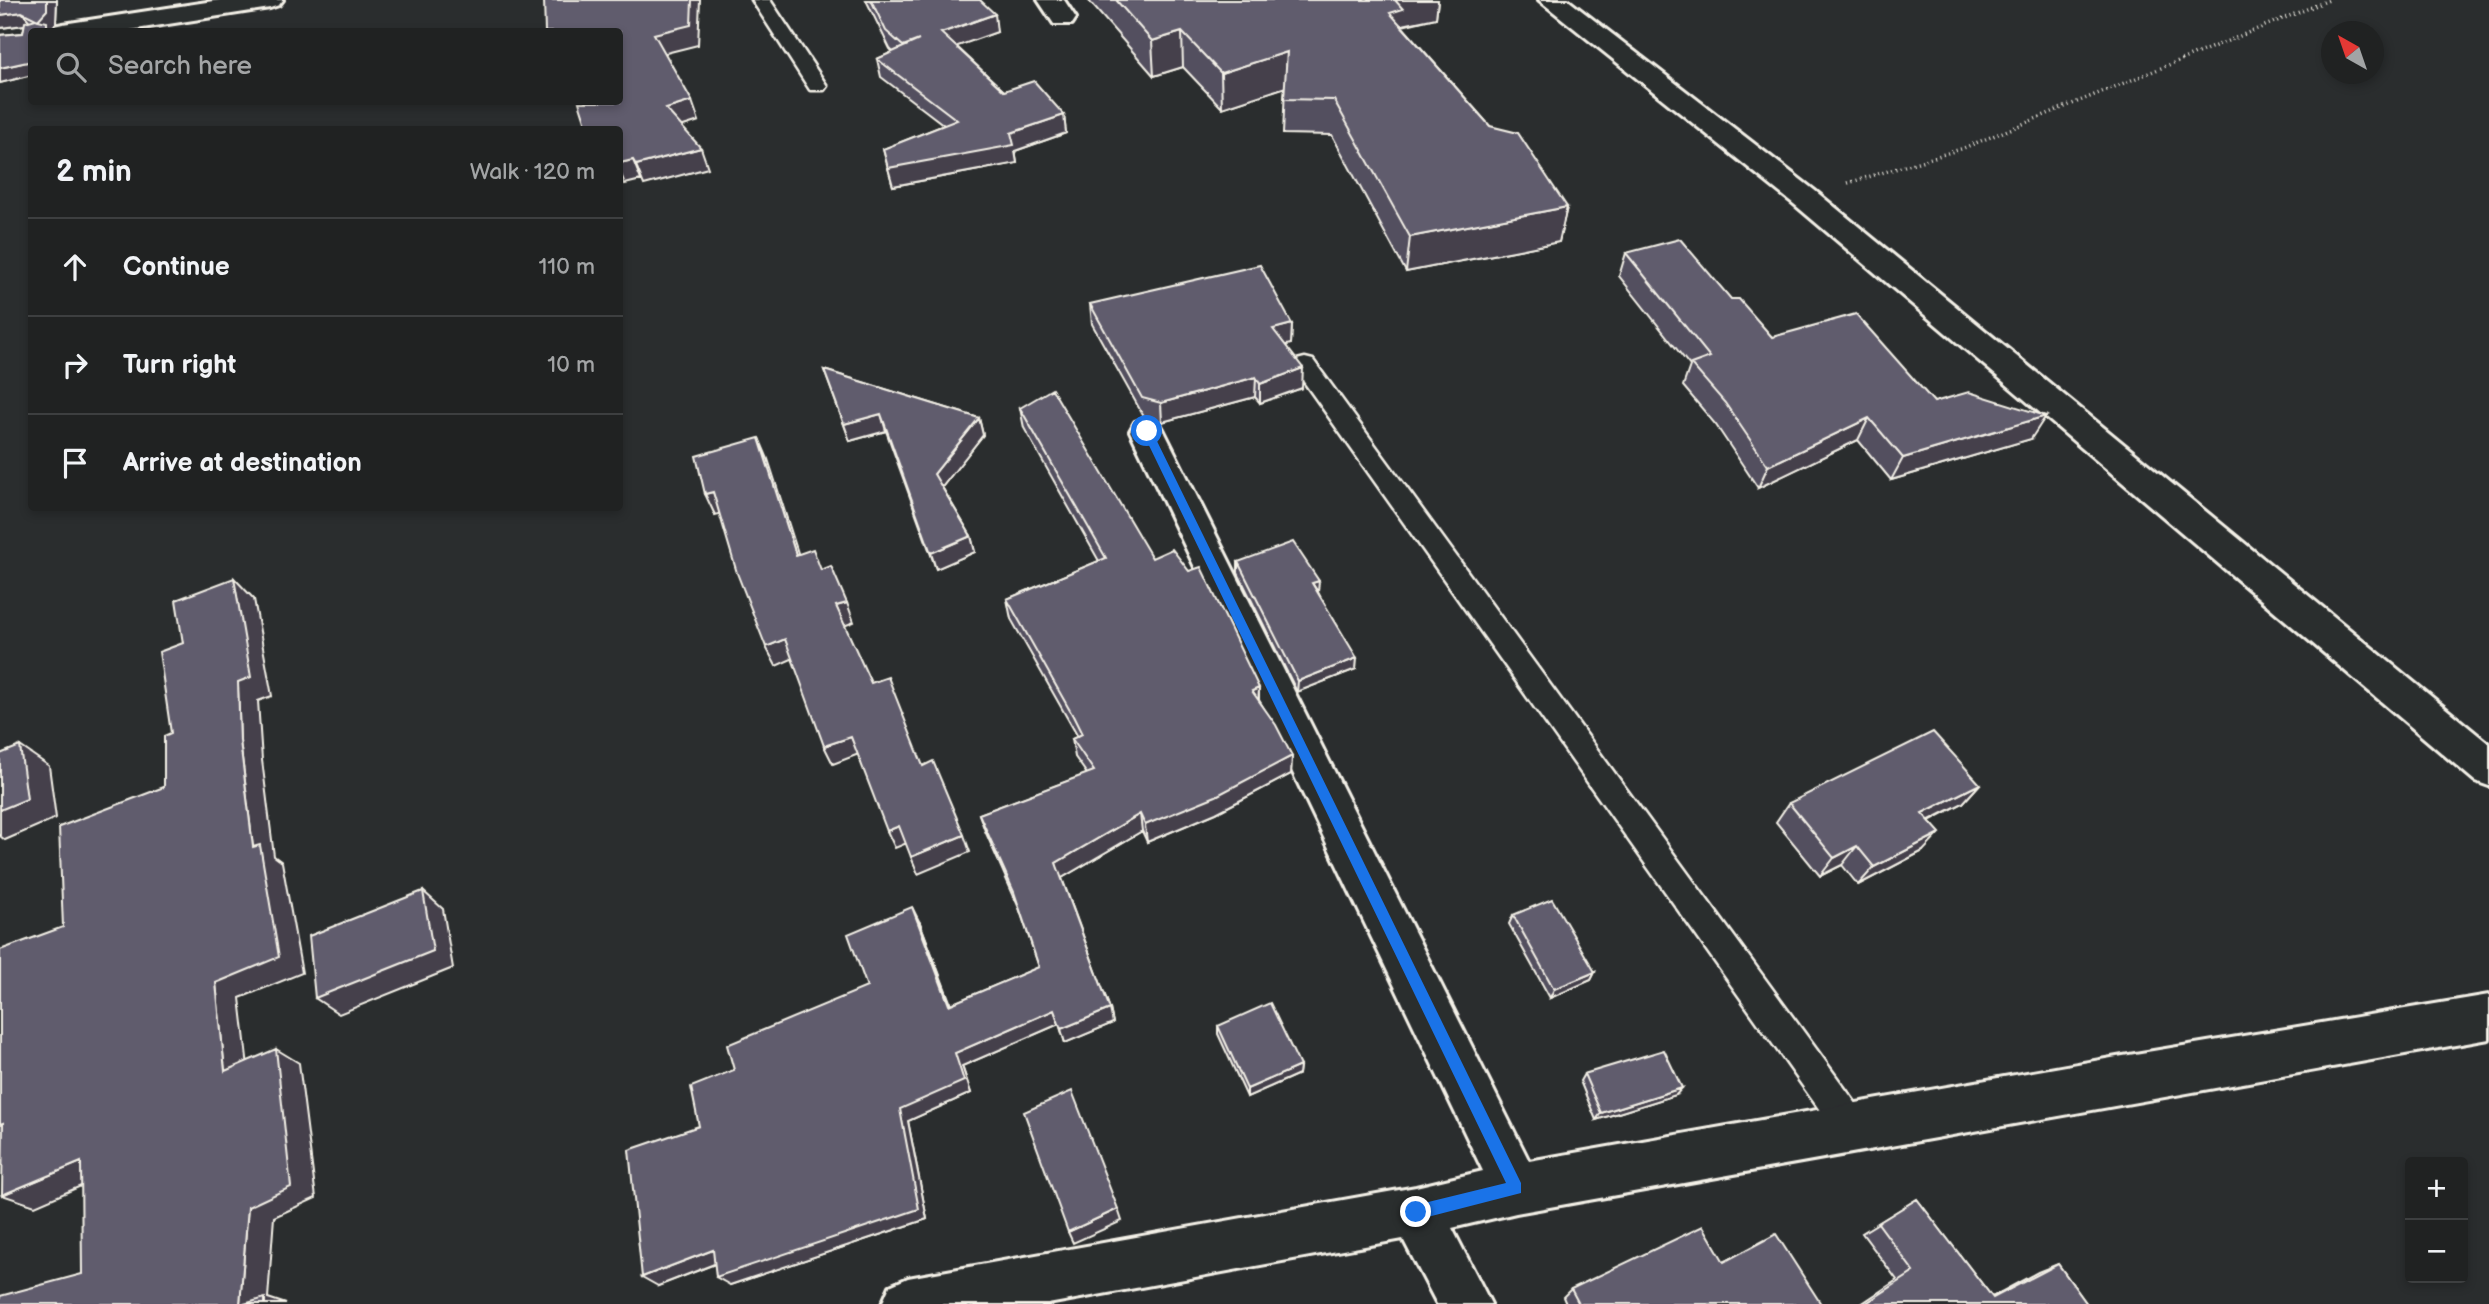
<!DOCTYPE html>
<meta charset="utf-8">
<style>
body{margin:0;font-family:"Balsamiq Sans",sans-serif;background:#282a2a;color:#f1f3f6}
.controls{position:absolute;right:21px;bottom:21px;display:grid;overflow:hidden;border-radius:7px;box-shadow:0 4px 10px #0003}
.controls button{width:63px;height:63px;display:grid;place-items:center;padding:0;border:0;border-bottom:2px solid #3d3f40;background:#202222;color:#f1f3f6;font:35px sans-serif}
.compass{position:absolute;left:2321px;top:21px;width:63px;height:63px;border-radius:50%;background:#202222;box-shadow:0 4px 10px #0003;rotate:320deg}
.stop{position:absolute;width:21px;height:21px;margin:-16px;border:5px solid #1a73e8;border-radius:50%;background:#fff}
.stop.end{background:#1a73e8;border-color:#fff;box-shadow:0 2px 7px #0008}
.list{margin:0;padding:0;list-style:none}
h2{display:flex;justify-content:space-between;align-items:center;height:91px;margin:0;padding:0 28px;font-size:30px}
h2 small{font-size:23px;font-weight:400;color:#a2a4a5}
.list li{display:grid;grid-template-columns:46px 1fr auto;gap:21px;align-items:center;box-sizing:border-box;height:98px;padding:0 28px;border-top:2px solid #3d3f40}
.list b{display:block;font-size:26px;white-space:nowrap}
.list em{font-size:23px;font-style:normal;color:#a2a4a5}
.icon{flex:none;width:38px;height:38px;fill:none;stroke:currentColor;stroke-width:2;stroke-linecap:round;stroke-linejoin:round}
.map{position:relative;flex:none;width:2489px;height:1304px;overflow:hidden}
.search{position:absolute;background:#202222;box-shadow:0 4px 10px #0003;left:28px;top:28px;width:595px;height:77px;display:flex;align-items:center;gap:18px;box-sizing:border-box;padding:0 24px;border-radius:7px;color:#a2a4a5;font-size:26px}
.panel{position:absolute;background:#202222;box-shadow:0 4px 10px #0003;left:28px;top:126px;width:595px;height:385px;border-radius:7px}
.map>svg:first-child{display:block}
</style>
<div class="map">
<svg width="2489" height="1304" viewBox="0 0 2489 1304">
<rect width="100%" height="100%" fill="#2a2d2e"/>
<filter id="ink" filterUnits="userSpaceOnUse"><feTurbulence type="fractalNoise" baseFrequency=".0143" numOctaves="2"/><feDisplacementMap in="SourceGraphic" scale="14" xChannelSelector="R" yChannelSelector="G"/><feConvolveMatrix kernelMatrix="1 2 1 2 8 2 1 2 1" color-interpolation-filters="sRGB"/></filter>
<g filter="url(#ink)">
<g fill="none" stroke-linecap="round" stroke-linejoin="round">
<defs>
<path id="service" d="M752 0H770L827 86 824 90H810Z
M1305 358 1313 360 1865 1116 1870 1128 1865 1140 1853 1145 1841 1140 1297 372 1293 366 1297 360Z"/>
<path id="minor" d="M220 0H283L279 5 270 8 117 32H50L54 26 63 24Z
M1038 0H1064L1076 18 1072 24H1054Z
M1539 0H1568L1814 190 2489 744V786L2475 781 1794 204Z
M1147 419 1159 422 1164 431 1529 1161 2117 1057 2489 995V1039L1516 1213 1452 1228 1491 1304H1437L1403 1239 1048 1304H882L890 1286 908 1278 1416 1187 1483 1171 1130 431 1135 422Z"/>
</defs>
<use href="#service" stroke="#f4f1e8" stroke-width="5"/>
<use href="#minor" stroke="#f4f1e8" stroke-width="6"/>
<path stroke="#f4f1e8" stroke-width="3.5" stroke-dasharray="1 3.5" stroke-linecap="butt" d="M1848 183 1961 149 2329 0"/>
<use href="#service" fill="#2a2d2e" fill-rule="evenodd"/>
<use href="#minor" fill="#2a2d2e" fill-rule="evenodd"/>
</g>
<path fill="#534f5e" stroke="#f4f1e8" stroke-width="2" d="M0 0H57L56 23 52 28 32 75 0 83V35L23 33 25 25 0 28Z
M866 0H980L997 32 956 46 1004 91 1064 115 1066 133 1015 151 1017 163 893 186 883 149 944 125 881 77 877 59 893 52 890 49Z
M1088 0H1438L1436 18 1402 26 1490 126 1567 207 1559 242 1406 272 1332 135 1283 134 1285 87 1222 108 1183 67 1154 76Z
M1626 253 1731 299 1772 337 1934 402 2031 439 1891 480 1858 440 1758 488 1716 425 1683 386 1690 366 1619 276Z
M1090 304 1292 324 1291 344 1286 345 1302 388 1260 403 1255 397 1162 422 1144 417 1092 324Z
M824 370 979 418 983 435 942 487 971 536 975 552 936 569 886 431 850 441Z
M1020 408 1152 558 1259 688V700L1292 756 1291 774 1216 813 1147 842 1142 831 1062 878 1110 1009 1113 1023 1065 1043 1059 1024 962 1066 971 1093 908 1121 927 1219 730 1285 715 1264 658 1286 699 1126 734 1070 867 987 920 923 951 1004 1039 967 1019 908 985 831 979 814 1087 774 1075 757 1072 739 1078 737 1011 619 1007 599 1099 561 1024 428Z
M1238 562 1318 592 1356 669 1297 692 1238 573Z
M1980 784 1963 803 1929 821 1923 851 1858 885 1842 865 1820 876 1776 822 1789 803Z
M1513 915 1595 972 1591 980 1550 998 1509 924Z
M1218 1026 1300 1066 1299 1074 1247 1097 1218 1034Z
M1584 1074 1676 1095 1596 1120 1580 1081Z
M1917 1199 1992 1297 2038 1272 2058 1264 2087 1304H1861L1897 1280 1862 1233Z
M1571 1289 1821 1304H1566L1563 1297Z"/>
<path fill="#44404c" stroke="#f4f1e8" stroke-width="2" d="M47 0H57L56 23 52 28 54 32H47L38 20Z
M692 0H700L698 45 662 54 654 34Z
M1389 0H1438L1436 18 1402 25 1400 44 1389 28Z
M22 12 32 24 0 28V15Z
M995 14 997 32 944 51 941 33Z
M1182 32 1183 67 1154 76 1152 41Z
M1287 52 1286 87 1222 108 1221 73Z
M32 61V75L0 83V68Z
M692 101 699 121 674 129 666 109Z
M1064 115 1066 133 1015 151 1017 163 893 186 888 168 1011 133Z
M701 148 708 168 644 185 636 165Z
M633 160 641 180 625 184 620 172V163Z
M1567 207 1559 242 1406 272 1410 237Z
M1292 324 1291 344 1273 348V329Z
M1303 368 1302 388 1260 403V384Z
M1256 377 1255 397 1162 422 1161 403Z
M881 414 886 431 850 441 844 424Z
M2046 416 2031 439 1891 480 1903 458Z
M979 418 983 435 939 491 934 474Z
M1869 418 1858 440 1758 488 1768 466Z
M759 438 768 459 805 575 796 555Z
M713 492 722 513 715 515 705 494Z
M971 536 975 552 936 569 931 553Z
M234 578 254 599 272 696 258 701 262 760 274 856 282 862 302 973 240 998 250 1084 225 1071 216 983 253 847 240 741Z
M1319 581 1318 592 1312 583Z
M847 603 854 622 844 626 836 606Z
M785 639 794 658 776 666 766 647Z
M1357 658 1356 669 1297 692 1298 681Z
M1259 688 1258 706 1252 691Z
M851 737 859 754 833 764 824 746Z
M20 746 49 766 56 818 5 840 0 836V810Z
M1292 756 1291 774 1216 813 1147 842 1145 825Z
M1980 784 1963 803 1906 832 1922 813Z
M1140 814 1142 831 1060 879 1056 863Z
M899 826 907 843 895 848 887 831Z
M1940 833 1923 851 1858 885 1874 867Z
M964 835 970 852 918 874 911 857Z
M1857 846 1842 865 1820 876 1834 858Z
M423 891 443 909 453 968 339 1014 315 998Z
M912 907 920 923 956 1019 949 1005Z
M1595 972 1591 980 1550 998 1554 989Z
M1110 1009 1113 1023 1065 1043 1061 1029Z
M1054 1010 1059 1024 962 1066 971 1093 908 1121 927 1219 730 1285 716 1277 900 1109 955 1053Z
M276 1049 299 1063 316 1198 274 1217 268 1298 286 1304H240L248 1207Z
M1300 1066 1299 1074 1247 1097V1089Z
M1682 1088 1676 1095 1596 1120 1601 1113Z
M3 1123 35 1136 0 1148V1124Z
M81 1162 111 1173 35 1206 2 1195Z
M1118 1209 1122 1221 1073 1243 1068 1232Z
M713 1250 727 1259 658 1286 642 1277Z"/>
<path fill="#615c6d" stroke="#f4f1e8" stroke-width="2" d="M0 0H47V10L38 20 47 22V32H32V61L0 68V35L23 33 25 22 36 19 22 12 0 15Z
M544 0H692L691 25 654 34 692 101 666 109 701 148 636 165 633 160 620 163V130H588L579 102H620V32H545Z
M871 0H980L995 14 941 33 1004 91 1034 81 1064 115 1011 133 1014 145 888 168 883 149 957 120 877 59 919 40 903 46 886 31Z
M1116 0H1395L1403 9 1390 13 1490 126 1518 133 1567 207 1410 237 1334 100 1284 99 1287 52 1221 73 1182 32 1152 41Z
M1680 239 1731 299H1739L1772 337 1856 314 1934 402 1969 392 2046 416 1903 458 1869 418 1768 466 1725 403 1691 364 1710 357 1626 253Z
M1260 265 1292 324 1273 329 1303 368 1260 384 1256 377 1161 403 1142 398 1090 304Z
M824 370 979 418 934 474 971 536 931 553 881 414 844 424Z
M1052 389 1152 558 1172 549 1189 571 1201 567 1259 688 1252 691 1276 725 1292 756 1216 796 1145 825 1140 814 1056 863 1110 1009 1061 1029 1054 1010 955 1053 964 1081 900 1109 919 1209 716 1277 713 1250 642 1277 629 1150 699 1126 691 1087 734 1070 727 1045 867 987 848 934 912 907 949 1005 1039 967 1014 892 979 814 1094 771 1072 739 1082 734 1073 716 1007 599 1106 558 1020 408Z
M759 438 796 555 813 549 821 570 831 566 847 603 836 606 871 683 888 677 923 766 933 761 964 835 911 857 899 826 887 831 851 737 824 746 785 639 766 647 737 573 713 492 705 494 696 456Z
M1293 542 1319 581 1312 583 1357 658 1298 681 1238 562Z
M234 578 251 677 238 682 240 741 253 847 260 845 279 957 216 983 225 1071 276 1049 291 1187 248 1207 240 1304H0V1296L82 1274 81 1162 2 1195 3 1123 0 1124V950L63 927 59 827 164 787V736L171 733 159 652 183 643 176 600Z
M1933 732 1980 784 1922 813 1940 833 1874 867 1857 846 1834 858 1789 803Z
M20 746 27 799 0 810V754Z
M423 891 433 951 315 998 309 936Z
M1552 899 1595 972 1554 989 1513 915Z
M1270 1003 1300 1066 1247 1089 1218 1026Z
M1664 1050 1682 1088 1601 1113 1584 1074Z
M1072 1091 1118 1209 1068 1232 1024 1112Z
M1917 1199 1993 1298 2058 1264 2087 1304H1865L1914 1272 1878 1223Z
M1703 1226 1724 1262 1776 1234 1821 1304H1579L1571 1289Z
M265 1298V1304H244Z"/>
</g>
<path fill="#1a73e8" d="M1143 429 1152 431 1521 1183V1193L1416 1220 1411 1217 1409 1212 1416 1205 1506 1183 1142 431Z"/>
</svg>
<div class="controls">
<button>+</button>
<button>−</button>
</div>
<svg class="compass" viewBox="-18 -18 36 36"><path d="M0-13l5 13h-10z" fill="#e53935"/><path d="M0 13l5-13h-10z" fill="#a2a4a5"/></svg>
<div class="stop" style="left:1147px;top:431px"></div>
<div class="stop end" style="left:1416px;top:1212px"></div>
<div class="search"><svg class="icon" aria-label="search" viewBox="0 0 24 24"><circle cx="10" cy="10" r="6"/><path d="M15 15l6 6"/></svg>Search here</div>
<section class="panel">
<h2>2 min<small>Walk · 120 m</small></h2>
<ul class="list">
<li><svg class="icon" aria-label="ahead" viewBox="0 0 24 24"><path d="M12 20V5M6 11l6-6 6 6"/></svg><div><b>Continue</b></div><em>110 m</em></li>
<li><svg class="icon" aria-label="right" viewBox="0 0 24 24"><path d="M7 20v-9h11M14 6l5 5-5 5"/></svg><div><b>Turn right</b></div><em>10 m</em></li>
<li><svg class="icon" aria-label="arrive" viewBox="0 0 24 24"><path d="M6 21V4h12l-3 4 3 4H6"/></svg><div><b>Arrive at destination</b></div></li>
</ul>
</section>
</div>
